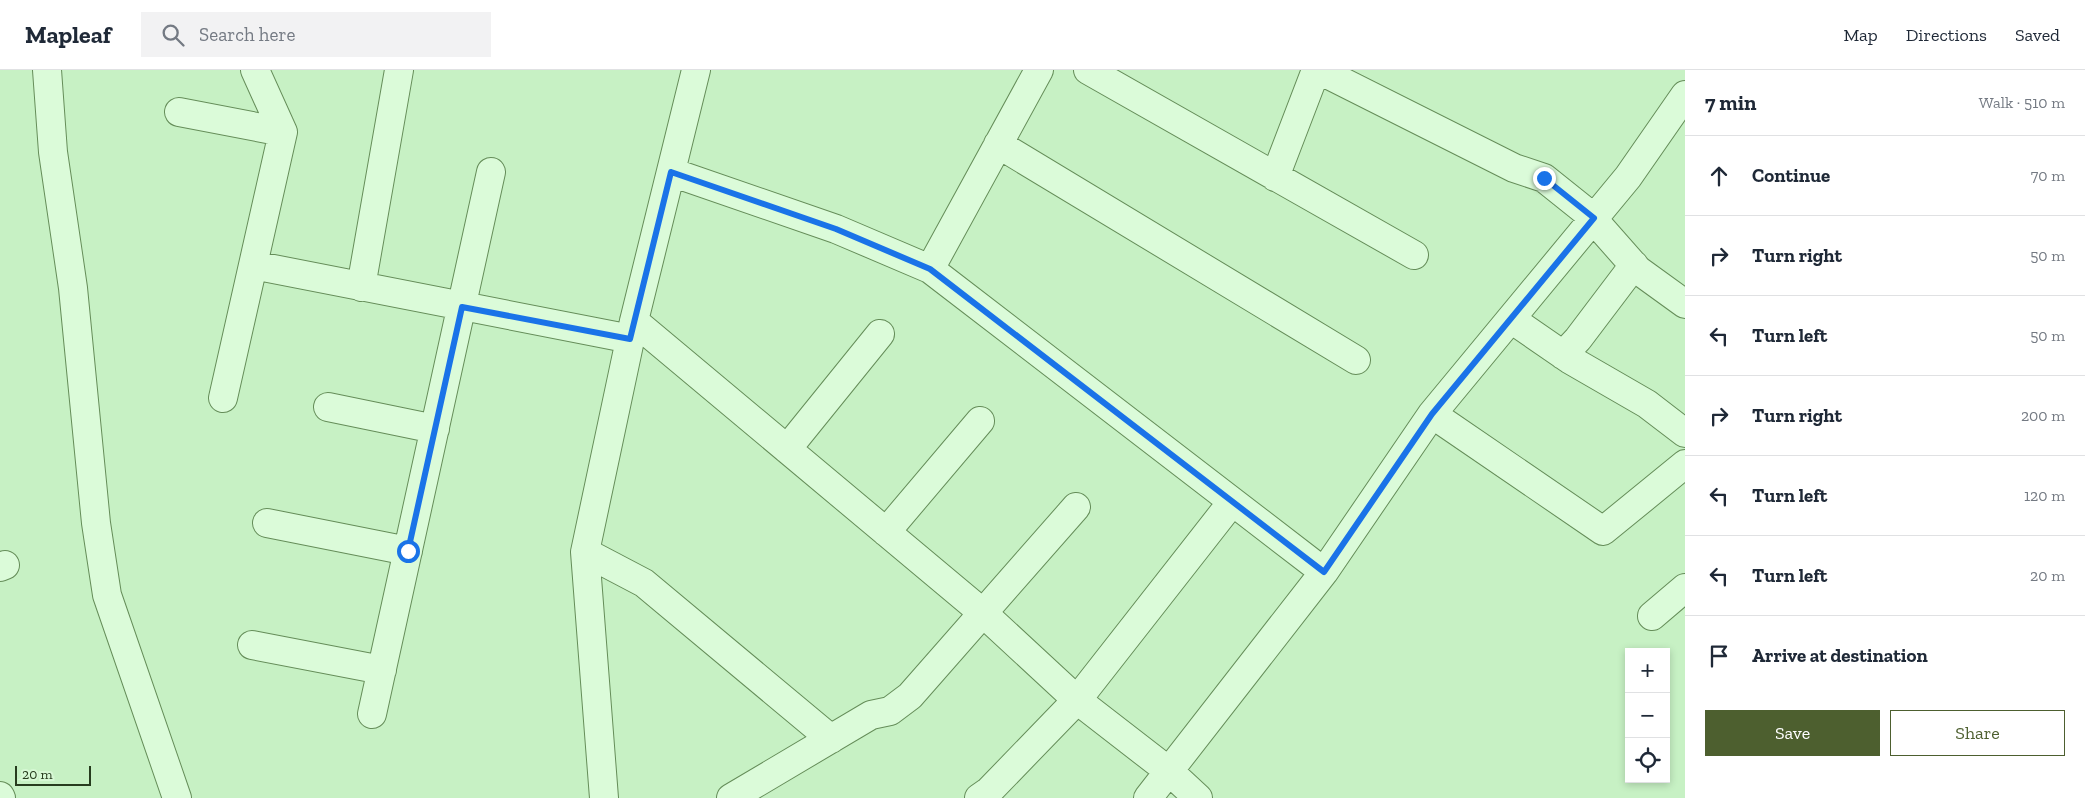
<!DOCTYPE html>
<meta charset="utf-8">
<style>
body{margin:0;font-family:"Zilla Slab",serif;background:#f2f2f3;color:#1f2937}
.controls{position:absolute;right:15px;bottom:15px;display:grid;overflow:hidden;border-radius:0px;box-shadow:0 2px 8px #0003}
.controls button{width:45px;height:45px;display:grid;place-items:center;padding:0;border:0;border-bottom:1px solid #e0e1e3;background:#fff;color:#1f2937;font:25px sans-serif}
.scale{position:absolute;left:15px;bottom:12px;width:76px;box-sizing:border-box;padding-left:5px;border:2px solid #273c1e;border-top:0;font-size:14px;line-height:18px;white-space:nowrap;color:#273c1e;-webkit-text-stroke:4px #d7f8d5;paint-order:stroke}
.stop{position:absolute;width:15px;height:15px;margin:-11px;border:4px solid #1a73e8;border-radius:50%;background:#fff}
.stop.end{background:#1a73e8;border-color:#fff;box-shadow:0 1px 5px #0008}
.list{margin:0;padding:0;list-style:none}
h2{display:flex;justify-content:space-between;align-items:center;height:65px;margin:0;padding:0 20px;font-size:21px}
h2 small{font-size:16px;font-weight:400;color:#747a83}
.list li{display:grid;grid-template-columns:32px 1fr auto;gap:15px;align-items:center;box-sizing:border-box;height:80px;padding:0 20px;border-top:1px solid #e0e1e3}
.list b{display:block;font-size:19px;white-space:nowrap}
.list em{font-size:16px;font-style:normal;color:#747a83}
.actions{display:flex;gap:10px;padding:15px 20px}
.actions a{flex:1;padding:11px 0;border:1px solid #4d5f2f;border-radius:0px;text-align:center;font-size:18px;color:#4d5f2f}
.actions .main{background:#4d5f2f;color:#fff}
.icon{flex:none;width:28px;height:28px;fill:none;stroke:currentColor;stroke-width:2;stroke-linecap:round;stroke-linejoin:round}
.map{position:relative;flex:none;width:1685px;height:728px;overflow:hidden}
header{display:flex;align-items:center;gap:30px;box-sizing:border-box;height:70px;padding:0 25px;background:#fff;border-bottom:1px solid #e0e1e3}
header strong{font-size:24px}
nav{display:flex;gap:28px;margin-inline-start:auto;font-size:18px}
.search{width:350px;height:45px;background:#f2f2f3;display:flex;align-items:center;gap:12px;box-sizing:border-box;padding:0 18px;border-radius:0px;color:#747a83;font-size:19px}
main{display:flex}
aside{flex:1;background:#fff}
.map>svg:first-child{display:block}
</style>
<header>
<strong>Mapleaf</strong>
<div class="search"><svg class="icon" aria-label="search" viewBox="0 0 24 24"><circle cx="10" cy="10" r="6"/><path d="M15 15l6 6"/></svg>Search here</div>
<nav><a>Map</a><a>Directions</a><a>Saved</a></nav>
</header>
<main>
<div class="map">
<svg width="1685" height="728" viewBox="0 0 1685 728">
<rect width="100%" height="100%" fill="#c7f1c4"/>
<g fill="none" stroke-linecap="round" stroke-linejoin="round">
<defs>
<path id="minor" d="M47 0 53 82 73 218 96 453 107 525 177 728
M1088 0 1414 185
M1319 0 1514 98 1544 108 1594 148
M179 42 283 62
M998 74 1356 290
M671 102 836 159 930 199 1324 502
M1275 107 1316 0
M1593 149 1638 200 1685 234
M253 195 631 269
M930 199 1039 0
M361 217 399 0
M1511 249 1569 289 1647 334 1685 363
M634 251 983 543 1077 630 1170 702 1198 728
M1563 285 1578 269 1634 195
M223 328 283 62 255 0
M328 337 435 359
M1432 344 1603 461 1685 394
M787 379 880 264
M267 453 408 481
M886 462 980 351
M585 482 644 513 831 669
M0 497 5 495
M1652 546 1685 518
M252 575 382 600
M372 644 491 102
M0 726 1 728
M604 728 585 482 634 251 696 0
M731 728 871 645 890 641 910 626 1076 437
M979 728 989 721 1077 630 1232 432
M1148 728 1324 502 1432 344 1628 107 1685 25"/>
</defs>
<use href="#minor" stroke="#658d59" stroke-width="30"/>
<use href="#minor" stroke="#dbfbd9" stroke-width="28"/>
</g>
<g fill="none" stroke-linecap="round" stroke-linejoin="round">
<path stroke="#1a73e8" stroke-width="6" d="M408 481 462 237 630 269 671 102 836 159 930 199 1324 502 1432 344 1594 148 1544 108"/>
</g>
</svg>
<div class="controls">
<button>+</button>
<button>−</button>
<button><svg class="icon" aria-label="locate" viewBox="0 0 24 24"><circle cx="12" cy="12" r="6"/><path d="M12 2v4M12 18v4M2 12h4M18 12h4"/></svg></button>
</div>
<div class="scale">20 m</div>
<div class="stop" style="left:408px;top:481px"></div>
<div class="stop end" style="left:1544px;top:108px"></div>
</div>
<aside>
<h2>7 min<small>Walk · 510 m</small></h2>
<ul class="list">
<li><svg class="icon" aria-label="ahead" viewBox="0 0 24 24"><path d="M12 20V5M6 11l6-6 6 6"/></svg><div><b>Continue</b></div><em>70 m</em></li>
<li><svg class="icon" aria-label="right" viewBox="0 0 24 24"><path d="M7 20v-9h11M14 6l5 5-5 5"/></svg><div><b>Turn right</b></div><em>50 m</em></li>
<li><svg class="icon" aria-label="left" viewBox="0 0 24 24"><path d="M17 20v-9H6M10 6l-5 5 5 5"/></svg><div><b>Turn left</b></div><em>50 m</em></li>
<li><svg class="icon" aria-label="right" viewBox="0 0 24 24"><path d="M7 20v-9h11M14 6l5 5-5 5"/></svg><div><b>Turn right</b></div><em>200 m</em></li>
<li><svg class="icon" aria-label="left" viewBox="0 0 24 24"><path d="M17 20v-9H6M10 6l-5 5 5 5"/></svg><div><b>Turn left</b></div><em>120 m</em></li>
<li><svg class="icon" aria-label="left" viewBox="0 0 24 24"><path d="M17 20v-9H6M10 6l-5 5 5 5"/></svg><div><b>Turn left</b></div><em>20 m</em></li>
<li><svg class="icon" aria-label="arrive" viewBox="0 0 24 24"><path d="M6 21V4h12l-3 4 3 4H6"/></svg><div><b>Arrive at destination</b></div></li>
</ul>
<div class="actions"><a class="main">Save</a><a>Share</a></div>
</aside>
</main>
